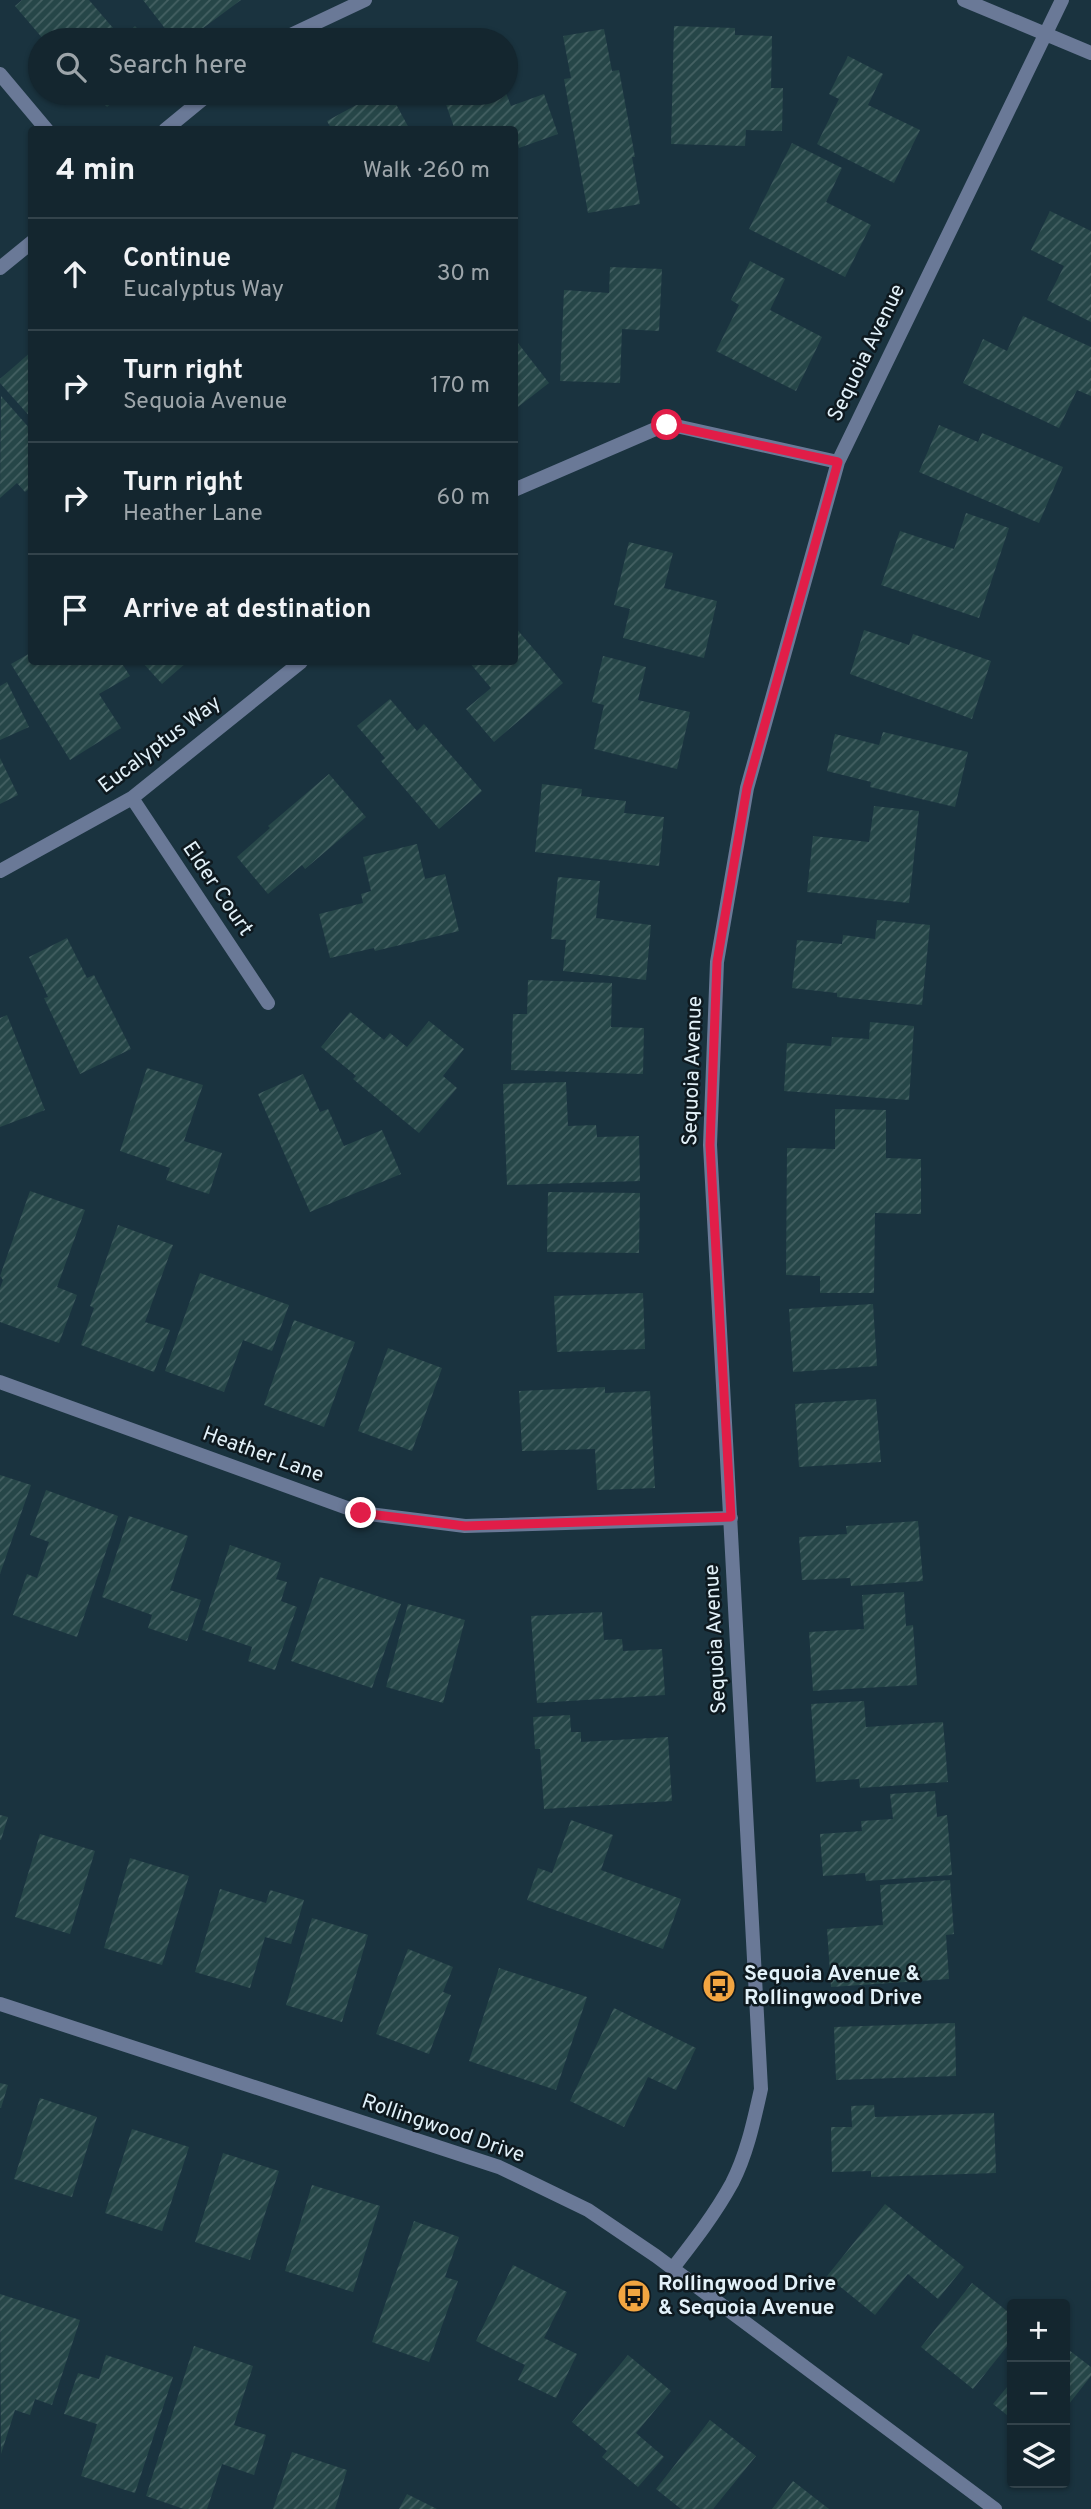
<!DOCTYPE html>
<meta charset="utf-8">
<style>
body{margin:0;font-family:Overpass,sans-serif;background:#1d2e37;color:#f1f3f6}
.controls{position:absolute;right:21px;bottom:21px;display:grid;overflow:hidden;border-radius:7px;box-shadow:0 2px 5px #0004}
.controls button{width:63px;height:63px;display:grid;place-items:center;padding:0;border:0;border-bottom:2px solid #33434b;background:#14262f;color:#f1f3f6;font:35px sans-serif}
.stop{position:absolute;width:21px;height:21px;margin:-16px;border:5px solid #e11d48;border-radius:50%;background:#fff}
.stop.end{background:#e11d48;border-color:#fff;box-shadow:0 2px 7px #0008}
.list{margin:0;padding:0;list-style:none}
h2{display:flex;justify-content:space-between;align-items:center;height:91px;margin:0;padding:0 28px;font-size:30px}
h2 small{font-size:23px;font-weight:400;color:#9da5aa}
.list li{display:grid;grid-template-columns:46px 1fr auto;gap:21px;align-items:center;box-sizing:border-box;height:112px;padding:0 28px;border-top:2px solid #33434b}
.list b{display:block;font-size:26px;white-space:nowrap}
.list p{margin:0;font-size:23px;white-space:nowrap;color:#9da5aa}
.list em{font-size:23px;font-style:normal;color:#9da5aa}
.icon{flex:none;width:38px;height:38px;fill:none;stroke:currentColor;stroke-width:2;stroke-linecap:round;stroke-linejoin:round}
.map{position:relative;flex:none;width:1091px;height:2509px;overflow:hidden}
.search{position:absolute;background:#14262f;box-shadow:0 2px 5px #0004;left:28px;top:28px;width:490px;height:77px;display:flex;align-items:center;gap:18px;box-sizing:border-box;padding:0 24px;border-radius:38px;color:#9da5aa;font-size:26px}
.panel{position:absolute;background:#14262f;box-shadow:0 2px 5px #0004;left:28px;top:126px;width:490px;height:539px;border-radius:7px}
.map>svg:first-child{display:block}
</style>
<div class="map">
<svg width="1091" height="2509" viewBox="0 0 1091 2509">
<defs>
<pattern id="building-hatch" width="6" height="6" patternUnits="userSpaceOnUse" patternTransform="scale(1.75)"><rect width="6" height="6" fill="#264648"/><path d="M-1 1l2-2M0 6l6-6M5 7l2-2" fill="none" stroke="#456163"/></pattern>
</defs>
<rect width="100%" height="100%" fill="#1a333f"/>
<path fill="url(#building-hatch)" d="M22 0H89L119 35 113 40H44L15 6Z
M143 0H241L187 40H174Z
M135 26 148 40H119Z
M674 26 735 28V35L772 36 771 88H783L782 131 746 130 745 146 671 144Z
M604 29 612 71 619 70 635 157H632L640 204 588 213 564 79 571 78 563 36Z
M848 56 883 74 868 105 920 130 894 183 817 144 839 99 829 94Z
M95 93H124L107 107Z
M378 93H390L410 130H332L327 121Z
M442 93H506L511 106 544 94 558 134 519 148 514 130H455Z
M792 143 842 168 826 202 871 225 845 277 749 229Z
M1050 211 1091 231V322L1047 300 1064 266 1031 250Z
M750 261 785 279 770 310 822 337 796 391 716 351 739 305 731 300Z
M610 267 662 269 659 331 622 329 620 383 560 381 564 290 609 293Z
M1023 316 1091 347V396L1077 390 1059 428 963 383 983 339 1007 351Z
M514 338 549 383 514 410Z
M32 351V419L0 383V379Z
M1 396 32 431V487L25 492 17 483 0 498Z
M939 425 978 442 982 433 1063 467 1039 523 919 472Z
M966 513 1009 528 979 618 881 585 900 531 954 549Z
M629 542 673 553 664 588 717 601 704 658 623 638 630 609 614 605Z
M514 626 563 683 494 742 466 709 491 688 469 662H514Z
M864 630 909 645 913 634 991 661 972 719 850 674Z
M32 652V662H121L130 676 99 694 121 728 70 760 11 664Z
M603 656 646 667 638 700 690 712 677 769 594 749 604 705 592 702Z
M142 662H187L162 684Z
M7 682 29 727 0 740V686Z
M390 699 417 731 424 724 482 791 439 829 381 761 385 758 357 726Z
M883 732 968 752 955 807 870 787 871 782 827 771 835 734 879 745Z
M0 758 18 795 0 804Z
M329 774 366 817 305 869 302 865 268 894 237 857 270 828 268 826Z
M542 784 582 789 581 796 626 801 624 813 664 817 659 866 535 852Z
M874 806 919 811 909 903 807 892 813 836 869 842Z
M417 844 425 879 445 874 459 931 375 951 374 948 330 958 319 914 363 903 361 894 371 891 363 857Z
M558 877 600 881 596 918 651 925 646 980 563 971 566 940 551 939Z
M877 920 930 925 922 1005 837 997V993L792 988 797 940 842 944 843 935 875 939Z
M67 938 87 978 94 975 131 1049 80 1074 44 998 48 997 29 957Z
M528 980 612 983 611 1027 644 1028 643 1074 511 1070 513 1014H527Z
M350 1012 384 1040 390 1033 407 1047 429 1021 464 1049 443 1076 457 1088 419 1133 353 1079 356 1076 321 1047Z
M7 1015 45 1110 0 1127V1018Z
M870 1022 914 1026 909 1100 784 1091 787 1043 831 1046 832 1037 869 1039Z
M147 1068 203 1085 184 1141 222 1153 209 1194 166 1180 170 1168 120 1151Z
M303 1074 320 1112 328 1109 344 1146 382 1130 401 1174 310 1212 258 1094Z
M566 1082 568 1126 596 1125 597 1137 639 1136 640 1181 507 1185 503 1084Z
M835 1109 886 1110V1158L921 1159V1214L875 1213 874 1293H820V1276L786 1275 787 1148 835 1149Z
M30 1191 85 1210 57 1287 77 1295 59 1343 0 1322V1288L3 1280 0 1276Z
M548 1192 640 1193 639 1253 547 1252Z
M118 1225 173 1245 145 1322 170 1330 154 1372 81 1345 94 1308 90 1306Z
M200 1273 289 1305 272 1351 243 1340 224 1392 165 1371Z
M643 1293 645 1349 557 1352 554 1296Z
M873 1304 877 1366 793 1372 789 1309Z
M294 1320 355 1342 324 1427 264 1405Z
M388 1348 442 1368 412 1451 358 1431Z
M605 1387V1393L650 1391 655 1488 597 1490 595 1449 522 1451 519 1391Z
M876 1399 881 1462 799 1467 795 1404Z
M0 1475 31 1485 0 1574Z
M46 1490 118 1516 77 1637 13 1615 27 1574 37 1578 49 1542 30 1535Z
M129 1516 188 1536 170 1590 201 1600 187 1641 148 1628 152 1615 102 1597Z
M918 1521 923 1581 851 1586 850 1578 802 1580 799 1537 847 1534 846 1526Z
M230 1545 281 1563 276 1579 287 1582 281 1601 297 1607 275 1670 248 1661 252 1647 202 1630Z
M320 1577 401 1604 372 1688 291 1661Z
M904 1592 906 1626 913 1625 917 1685 813 1691 809 1632 864 1629 862 1595Z
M408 1604 465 1620 443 1703 386 1687Z
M602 1612 604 1640 622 1639 623 1651 662 1649 665 1695 537 1703 531 1616Z
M864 1701 866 1727 943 1722 948 1782 860 1788 859 1779 816 1782 811 1704Z
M570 1715 571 1732H581V1742L668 1737 672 1801 544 1809 540 1749H535L533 1717Z
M935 1791 937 1817 947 1815 952 1875 866 1881 865 1873 823 1876 820 1834 862 1831 861 1821 893 1819 890 1794Z
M0 1815 8 1817 1 1840H0Z
M571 1820 613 1835 601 1870 681 1899 663 1949 527 1900 538 1868 552 1873Z
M40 1834 95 1851 70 1934 15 1917Z
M130 1858 189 1876 162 1965 104 1948Z
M950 1880 954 1934 946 1935 949 1979 831 1987 827 1929 883 1925 880 1885Z
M220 1889 266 1903 270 1890 304 1900 291 1944 265 1937 250 1988 195 1972Z
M312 1918 368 1935 342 2022 286 2005Z
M408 1949 453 1967 443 1992 451 1995 429 2054 376 2034Z
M499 1968 587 1997 556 2090 469 2061Z
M614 2008 696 2048 676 2090 648 2077 624 2127 570 2101Z
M955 2023 956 2076 836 2080 834 2027Z
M0 2083 8 2085 1 2108H0Z
M40 2098 97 2117 72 2197 14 2179Z
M874 2105 875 2117 994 2113 996 2173 871 2177V2171L832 2172 831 2127H852L851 2106Z
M132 2129 189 2147 162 2231 105 2213Z
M223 2153 279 2171 250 2260 195 2242Z
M312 2185 380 2206 353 2292 285 2271Z
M885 2204 964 2267 938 2299 908 2274 875 2315 827 2276Z
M414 2221 459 2237 445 2277 458 2281 429 2362 372 2342Z
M513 2265 567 2292 544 2338 577 2354 556 2398 518 2380 525 2365 476 2341Z
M972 2283 1012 2315V2340L973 2389 921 2347Z
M0 2294 80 2320 52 2405 35 2399 30 2415 15 2410 1 2454Z
M194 2346 253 2366 234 2425 266 2435 254 2475 222 2464 207 2509H184L146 2496Z
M1065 2347 1091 2367V2376L1065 2409Z
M106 2355 173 2377 135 2493 81 2476 97 2424 64 2414 78 2373 99 2379Z
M628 2355 671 2391 636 2433 664 2457 638 2487 602 2457 607 2451 572 2422Z
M1012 2381V2419L993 2404Z
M710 2420 756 2456 713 2509H681L656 2489Z
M292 2452 347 2470 335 2509H273Z
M793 2481 829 2509H772Z
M407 2494 437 2509H399Z"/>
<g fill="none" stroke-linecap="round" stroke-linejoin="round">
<path stroke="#6a7997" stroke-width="14" d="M964 0 1091 53
M280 40 365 0
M0 74 47 130
M165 130 210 93
M0 268 32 242
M514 490 667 424 838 462
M132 798 268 1003
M0 871 132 798 301 662
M0 1382 361 1513 465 1526 731 1518
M0 2004 499 2167 588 2210 656 2256 995 2509
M673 2268C694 2241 715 2214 732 2183 747 2154 754 2120 761 2089L710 1145 717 962 747 788 838 462 1062 0"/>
</g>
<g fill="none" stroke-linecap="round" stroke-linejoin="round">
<path stroke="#e11d48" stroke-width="9" d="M361 1513 465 1526 731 1517 710 1145 717 962 747 788 838 462 667 425"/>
</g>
<defs>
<symbol id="bus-disc" viewBox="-11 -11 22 22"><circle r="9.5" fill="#f2a541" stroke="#0e191f"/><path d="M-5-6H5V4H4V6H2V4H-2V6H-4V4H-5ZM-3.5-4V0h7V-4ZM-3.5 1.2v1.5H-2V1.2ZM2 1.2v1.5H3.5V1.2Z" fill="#111"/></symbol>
</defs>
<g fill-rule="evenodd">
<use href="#bus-disc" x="700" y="1967" width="38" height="38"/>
<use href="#bus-disc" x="615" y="2277" width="38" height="38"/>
</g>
<g text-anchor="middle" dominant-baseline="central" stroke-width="5" stroke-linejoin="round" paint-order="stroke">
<g font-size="21" fill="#e2f1f9" stroke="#0e191f">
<text transform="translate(867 353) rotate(-64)">Sequoia Avenue</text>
<text transform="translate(160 745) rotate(-37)">Eucalyptus Way</text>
<text transform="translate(217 889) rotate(56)">Elder Court</text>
<text transform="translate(693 1071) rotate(-88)">Sequoia Avenue</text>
<text transform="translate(263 1455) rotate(20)">Heather Lane</text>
<text transform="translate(716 1639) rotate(-93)">Sequoia Avenue</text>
<text transform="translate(443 2129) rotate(19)">Rollingwood Drive</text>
</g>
<g font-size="21" font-weight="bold" fill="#e2f1f9" stroke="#0e191f" text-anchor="start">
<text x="744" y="1974">Sequoia Avenue &amp;<tspan x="744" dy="24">Rollingwood Drive</tspan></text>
<text x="658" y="2284">Rollingwood Drive<tspan x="658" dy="24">&amp; Sequoia Avenue</tspan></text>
</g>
</g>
</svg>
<div class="controls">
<button>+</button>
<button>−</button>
<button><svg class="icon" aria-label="layers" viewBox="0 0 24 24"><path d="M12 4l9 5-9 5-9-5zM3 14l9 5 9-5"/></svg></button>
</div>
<div class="stop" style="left:667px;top:425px"></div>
<div class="stop end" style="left:361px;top:1513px"></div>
<div class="search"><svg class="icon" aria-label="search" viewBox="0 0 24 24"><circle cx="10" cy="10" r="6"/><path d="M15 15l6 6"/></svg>Search here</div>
<section class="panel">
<h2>4 min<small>Walk · 260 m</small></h2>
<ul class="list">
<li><svg class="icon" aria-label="ahead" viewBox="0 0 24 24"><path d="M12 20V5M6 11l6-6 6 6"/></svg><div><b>Continue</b><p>Eucalyptus Way</p></div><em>30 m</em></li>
<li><svg class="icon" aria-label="right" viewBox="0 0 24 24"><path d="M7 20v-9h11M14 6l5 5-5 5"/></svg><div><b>Turn right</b><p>Sequoia Avenue</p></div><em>170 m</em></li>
<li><svg class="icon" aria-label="right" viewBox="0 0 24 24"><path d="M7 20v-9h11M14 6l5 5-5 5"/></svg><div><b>Turn right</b><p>Heather Lane</p></div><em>60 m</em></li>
<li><svg class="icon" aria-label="arrive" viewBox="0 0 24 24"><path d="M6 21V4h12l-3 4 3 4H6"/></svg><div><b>Arrive at destination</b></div></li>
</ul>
</section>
</div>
